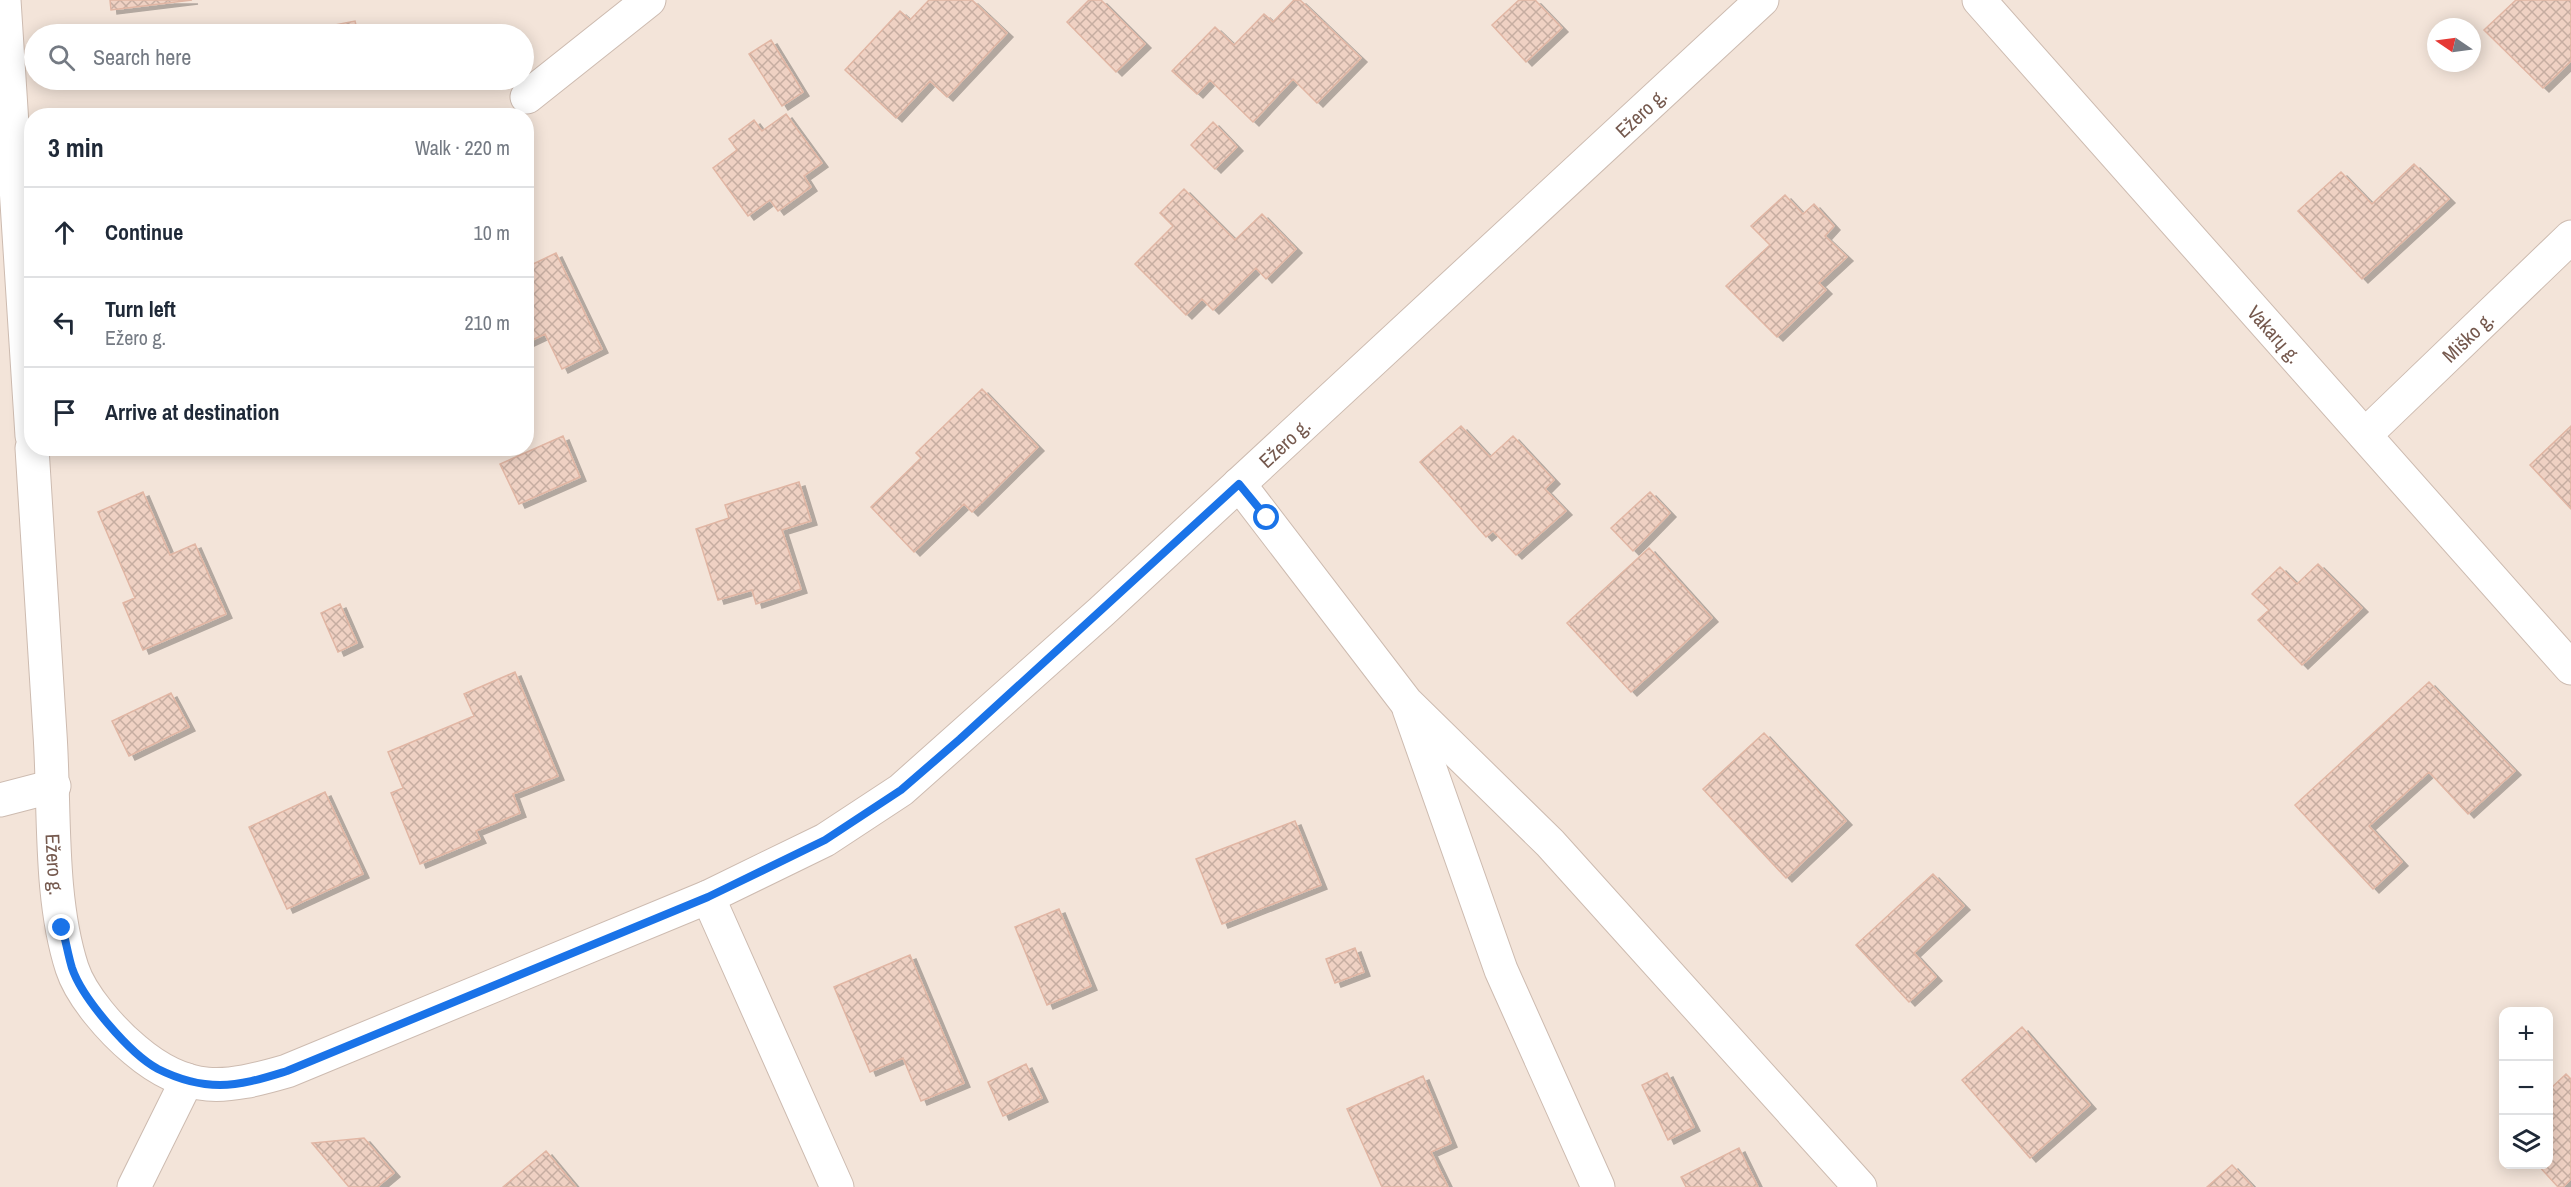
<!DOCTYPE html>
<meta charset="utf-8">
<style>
body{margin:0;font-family:"Archivo Narrow",sans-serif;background:#f2f2f3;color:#1f2937}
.controls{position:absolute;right:18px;bottom:18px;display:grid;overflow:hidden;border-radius:12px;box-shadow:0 3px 15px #0003}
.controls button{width:54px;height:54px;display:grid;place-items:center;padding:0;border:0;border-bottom:2px solid #e0e1e3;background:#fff;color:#1f2937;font:30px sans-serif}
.compass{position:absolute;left:2427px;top:18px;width:54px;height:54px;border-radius:50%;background:#fff;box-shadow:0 3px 15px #0003;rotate:283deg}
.stop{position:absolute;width:18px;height:18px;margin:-14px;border:4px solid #1a73e8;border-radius:50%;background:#fff}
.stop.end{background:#1a73e8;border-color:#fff;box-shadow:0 2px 6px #0008}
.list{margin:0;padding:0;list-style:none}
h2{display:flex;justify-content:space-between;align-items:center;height:78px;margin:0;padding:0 24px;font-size:26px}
h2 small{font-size:20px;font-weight:400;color:#747a83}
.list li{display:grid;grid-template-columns:39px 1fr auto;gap:18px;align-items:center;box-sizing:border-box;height:90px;padding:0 24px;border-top:2px solid #e0e1e3}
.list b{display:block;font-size:22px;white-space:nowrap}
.list p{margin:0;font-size:20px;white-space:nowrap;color:#747a83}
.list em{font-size:20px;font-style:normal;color:#747a83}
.icon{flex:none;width:33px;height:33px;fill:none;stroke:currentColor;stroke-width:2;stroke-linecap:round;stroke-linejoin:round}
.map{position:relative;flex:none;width:2571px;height:1187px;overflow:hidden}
.search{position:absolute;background:#fff;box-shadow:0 3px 15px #0003;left:24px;top:24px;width:510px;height:66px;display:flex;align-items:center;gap:15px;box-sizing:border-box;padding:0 21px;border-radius:33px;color:#747a83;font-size:22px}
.panel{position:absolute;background:#fff;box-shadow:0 3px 15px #0003;left:24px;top:108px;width:510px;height:348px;border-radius:24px}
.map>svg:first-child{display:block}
</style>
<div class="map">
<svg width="2571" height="1187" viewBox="0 0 2571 1187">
<defs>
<pattern id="building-cross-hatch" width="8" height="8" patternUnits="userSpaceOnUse" patternTransform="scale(1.5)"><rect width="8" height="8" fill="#efd1c3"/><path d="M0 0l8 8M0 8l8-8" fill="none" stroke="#c6ada1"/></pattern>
<filter id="shadow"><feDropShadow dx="6" dy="4" stdDeviation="0" flood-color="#0004"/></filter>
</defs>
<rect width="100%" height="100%" fill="#fbf3ea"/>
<path fill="#f3e4d9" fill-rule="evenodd" d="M0 0H2571V1187H0ZM2436 27H2472V63H2436ZM34 34H524V80H34ZM32 116H526V448H32ZM2504 1012H2548V1164H2504Z"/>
<path fill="url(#building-cross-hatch)" stroke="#e1b6a4" stroke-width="1.5" filter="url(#shadow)" d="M110 0H192L111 10Z
M929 0H972L1007 33 947 97 930 81 896 118 845 70 900 11 910 20Z
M1089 0H1101L1145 44 1116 72 1067 22Z
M1294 0H1300L1361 58 1317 103 1293 79 1253 122 1210 80 1197 94 1172 71 1215 27 1234 45 1264 14 1273 22Z
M1519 0H1535L1562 28 1526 62 1492 25Z
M2516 0H2571V61L2543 88 2484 30Z
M355 21 358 34H326L324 27Z
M771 40 803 92 782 106 749 54Z
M786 114 822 163 804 176 811 187 778 211 770 200 748 216 713 168 737 150 729 139 754 120 762 131Z
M1213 122 1237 147 1215 169 1191 145Z
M2414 164 2449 199 2362 279 2298 211 2341 172 2372 204Z
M1184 189 1235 240 1262 214 1296 249 1266 279 1256 268 1213 310 1202 299 1186 315 1135 264 1173 226 1160 213Z
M1785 195 1803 214 1814 204 1834 226 1825 236 1847 257 1819 283 1826 290 1777 337 1726 286 1770 245 1751 226Z
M556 253 602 349 562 369 545 334 526 343V265L527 267Z
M982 389 1038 447 972 512 964 504 914 552 871 507 921 458 916 453Z
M1461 426 1490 457 1513 436 1554 480 1545 489 1566 511 1516 555 1493 531 1486 537 1420 462Z
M2571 426V509L2530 465Z
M563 436 580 477 519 504 500 464Z
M799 482 811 521 782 530 801 589 756 604 752 590 718 600 696 529 729 518 725 505Z
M143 492 170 555 195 544 226 614 143 650 123 603 135 598 98 512Z
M1650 492 1670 513 1633 551 1611 528Z
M1649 548 1712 618 1631 692 1567 623Z
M2318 564 2362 608 2302 665 2258 620 2269 610 2252 594 2280 567 2297 584Z
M340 604 357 643 338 652 321 613Z
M515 672 558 776 513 794 520 813 476 831 480 839 420 864 391 793 403 788 388 752 474 716 464 694Z
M2429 682 2515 771 2468 814 2429 772 2369 826 2402 862 2373 889 2295 805Z
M171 693 189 727 129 756 112 721Z
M1764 733 1846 821 1786 878 1703 789Z
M325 792 363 874 287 909 249 827Z
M1295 821 1321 885 1222 924 1196 859Z
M1933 874 1964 906 1914 953 1936 977 1909 1002 1856 945Z
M1059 909 1091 986 1047 1005 1015 927Z
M1355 948 1364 972 1335 983 1326 959Z
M910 955 964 1083 921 1101 903 1058 870 1072 834 987Z
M2022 1027 2090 1105 2030 1158 1962 1080Z
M1026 1064 1042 1098 1003 1116 988 1082Z
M1667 1073 1694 1127 1668 1140 1642 1085Z
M2566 1074 2571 1079V1179L2563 1187H2558L2537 1164H2548V1091Z
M1423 1076 1451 1143 1431 1152 1448 1187H1382L1347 1109Z
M364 1138 394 1173 377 1187H349L312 1143Z
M1739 1148 1758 1187H1686L1681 1177Z
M546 1151 576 1187H503Z
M2232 1165 2253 1187H2207Z"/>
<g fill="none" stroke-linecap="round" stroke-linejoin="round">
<defs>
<g id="minor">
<path d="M4 0 32 436"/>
<path id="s1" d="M1979 0 2571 668"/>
<path d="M527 97 649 0"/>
<path id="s2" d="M2365 435 2571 237"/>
<path id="s3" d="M32 448C38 544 44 639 50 734 55 808 49 897 72 968 81 996 112 1031 135 1050 188 1095 225 1089 287 1071L708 897 825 840 901 790 1101 612 1762 0"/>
<path d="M1239 484 1406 702 1550 843 1860 1187"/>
<path d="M1409 709 1501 970 1598 1187"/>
<path d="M0 800 54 786"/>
<path d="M708 897 837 1187"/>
<path d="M134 1187 187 1080"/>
</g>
</defs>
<use href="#minor" stroke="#cdbbb0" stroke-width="35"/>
<use href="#minor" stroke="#fff" stroke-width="33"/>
</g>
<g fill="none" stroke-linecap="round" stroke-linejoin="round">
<path stroke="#1a73e8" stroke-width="8" d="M62 928C66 941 68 955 72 968 82 998 130 1054 158 1069 176 1078 199 1085 220 1085 243 1085 264 1078 287 1071L708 897 825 840 901 790 960 739 1239 484 1267 518"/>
</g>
<g text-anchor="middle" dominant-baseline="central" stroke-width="4.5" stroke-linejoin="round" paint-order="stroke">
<g font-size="20" fill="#75594e" stroke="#fef7f0">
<text stroke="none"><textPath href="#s3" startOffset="2469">Ežero g.</textPath></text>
<text stroke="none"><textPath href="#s1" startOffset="446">Vakarų g.</textPath></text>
<text stroke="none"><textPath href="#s2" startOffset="142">Miško g.</textPath></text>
<text stroke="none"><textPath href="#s3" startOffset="1983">Ežero g.</textPath></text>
<text stroke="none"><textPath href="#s3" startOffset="417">Ežero g.</textPath></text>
</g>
</g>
</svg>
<div class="controls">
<button>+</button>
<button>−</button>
<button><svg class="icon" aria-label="layers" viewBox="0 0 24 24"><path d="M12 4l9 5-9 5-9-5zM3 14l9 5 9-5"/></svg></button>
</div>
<svg class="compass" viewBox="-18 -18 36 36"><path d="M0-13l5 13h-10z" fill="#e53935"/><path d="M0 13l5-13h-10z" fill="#747a83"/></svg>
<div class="stop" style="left:1267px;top:518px"></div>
<div class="stop end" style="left:62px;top:928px"></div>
<div class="search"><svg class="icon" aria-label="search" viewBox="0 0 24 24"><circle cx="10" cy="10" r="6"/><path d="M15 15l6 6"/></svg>Search here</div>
<section class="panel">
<h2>3 min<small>Walk · 220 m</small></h2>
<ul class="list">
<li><svg class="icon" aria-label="ahead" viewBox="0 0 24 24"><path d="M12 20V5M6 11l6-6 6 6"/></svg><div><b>Continue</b></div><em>10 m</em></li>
<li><svg class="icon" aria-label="left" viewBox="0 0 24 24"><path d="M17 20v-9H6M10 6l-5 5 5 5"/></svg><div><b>Turn left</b><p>Ežero g.</p></div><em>210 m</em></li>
<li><svg class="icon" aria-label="arrive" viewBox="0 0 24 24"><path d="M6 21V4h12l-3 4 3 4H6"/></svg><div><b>Arrive at destination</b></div></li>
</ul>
</section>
</div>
